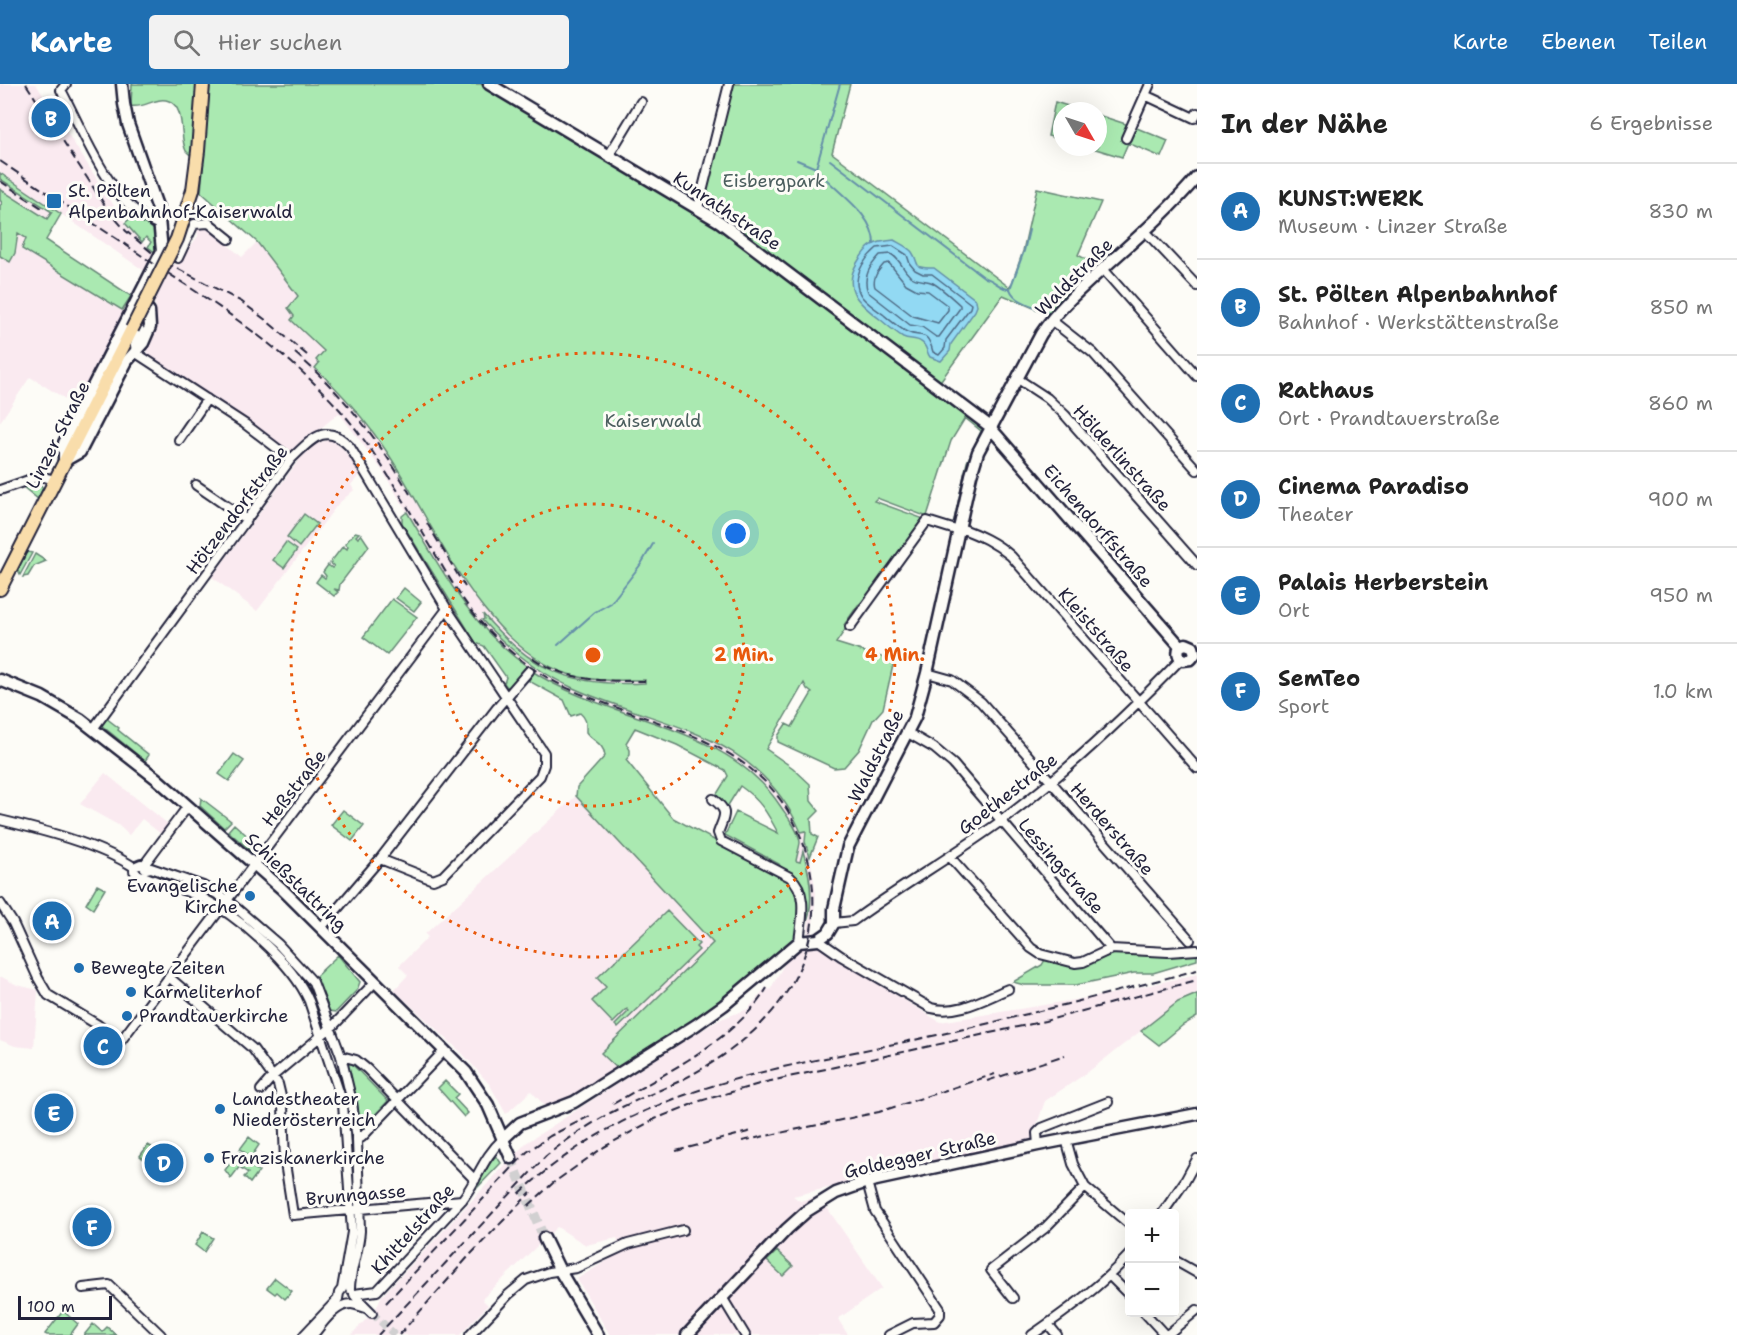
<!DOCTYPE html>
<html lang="de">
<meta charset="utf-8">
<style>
body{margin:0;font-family:"Shantell Sans",sans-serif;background:#f2f2f2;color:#222}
.controls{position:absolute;right:18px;bottom:18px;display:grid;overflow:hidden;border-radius:6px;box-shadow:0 6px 24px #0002}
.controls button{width:54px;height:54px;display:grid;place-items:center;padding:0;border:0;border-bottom:2px solid #e0e0e0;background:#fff;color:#222;font:30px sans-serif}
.compass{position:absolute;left:1053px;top:18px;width:54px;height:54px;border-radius:50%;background:#fff;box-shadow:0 6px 24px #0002;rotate:129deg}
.scale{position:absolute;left:18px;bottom:15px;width:94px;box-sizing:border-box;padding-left:6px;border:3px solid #22223b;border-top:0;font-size:16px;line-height:21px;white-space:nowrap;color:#22223b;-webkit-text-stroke:4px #fdfcf7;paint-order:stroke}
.you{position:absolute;left:736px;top:450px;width:21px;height:21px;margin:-15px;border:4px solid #fff;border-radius:50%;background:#1a73e8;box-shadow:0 0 0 9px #1a73e833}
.badge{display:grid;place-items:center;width:39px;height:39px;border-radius:50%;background:#1f6fb2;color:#fff;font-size:20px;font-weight:700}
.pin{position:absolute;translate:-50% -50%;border:3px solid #fff;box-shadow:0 2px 6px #0006}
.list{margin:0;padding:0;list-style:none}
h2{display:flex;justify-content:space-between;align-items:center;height:78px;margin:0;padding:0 24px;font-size:26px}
h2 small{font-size:20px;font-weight:400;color:#767676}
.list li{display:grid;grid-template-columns:39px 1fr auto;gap:18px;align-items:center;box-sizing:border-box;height:96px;padding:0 24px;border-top:2px solid #e0e0e0}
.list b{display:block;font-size:22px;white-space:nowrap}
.list p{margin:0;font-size:20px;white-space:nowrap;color:#767676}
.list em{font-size:20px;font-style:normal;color:#767676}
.icon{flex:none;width:33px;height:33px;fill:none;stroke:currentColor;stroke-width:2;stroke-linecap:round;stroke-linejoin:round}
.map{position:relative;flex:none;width:1197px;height:1251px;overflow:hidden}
header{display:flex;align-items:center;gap:36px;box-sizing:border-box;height:84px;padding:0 30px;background:#1f6fb2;color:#fff}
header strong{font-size:28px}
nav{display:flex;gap:33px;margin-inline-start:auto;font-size:21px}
.search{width:420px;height:54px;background:#f2f2f2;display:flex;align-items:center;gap:15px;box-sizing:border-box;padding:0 21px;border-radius:6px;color:#767676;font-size:22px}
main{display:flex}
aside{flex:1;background:#fff}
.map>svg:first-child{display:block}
</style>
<header>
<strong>Karte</strong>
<div class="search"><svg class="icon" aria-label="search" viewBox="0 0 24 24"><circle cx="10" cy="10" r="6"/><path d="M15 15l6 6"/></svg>Hier suchen</div>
<nav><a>Karte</a><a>Ebenen</a><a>Teilen</a></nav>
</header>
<main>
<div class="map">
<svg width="1197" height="1251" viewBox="0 0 1197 1251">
<rect width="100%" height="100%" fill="#fdfcf7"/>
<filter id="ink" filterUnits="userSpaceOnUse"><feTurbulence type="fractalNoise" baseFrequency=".0167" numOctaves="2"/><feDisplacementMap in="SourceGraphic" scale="12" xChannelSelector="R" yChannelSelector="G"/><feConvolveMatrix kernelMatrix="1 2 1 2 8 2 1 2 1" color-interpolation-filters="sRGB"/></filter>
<g filter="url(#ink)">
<path fill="#faeaf0" d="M0 0H36L125 139 142 158 156 169 146 188 61 130 45 156 128 210 131 219 75 321 30 293 0 338V92L47 121 0 89Z
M210 142 224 153 222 156 242 173 257 158 298 212 294 232 291 236 324 267 316 284 350 320 379 356 471 508 506 549 543 578 567 590 588 594 645 596V600L589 598 560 591 525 571 501 550 483 530 484 535 482 536 498 553 538 584 572 603 721 660 750 680 774 704 787 721 801 748 806 747 803 760 805 758 810 773 816 809 812 852 807 853 811 821 810 801 803 767 800 778 796 777 800 754 799 755 773 711 752 689 734 675 708 660 558 602 532 587 501 563 473 532 457 511 382 386 339 329 292 368H286L247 338 150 273 145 264 156 240V224L154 217 173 180 177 181 198 152 197 143Z
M331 355 344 366 361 389 351 401 354 406 338 420 257 527 212 493 299 376 315 360Z
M105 689 168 740 161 750 142 735 129 751 118 741 80 720Z
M576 712 713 859 601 968 618 985 561 1017 545 1022 531 1007 506 1030 490 1001 462 969 394 906 408 891 399 882 428 853 425 850Z
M809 862 818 863 940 938 1116 909 1197 890V910L1178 918 1088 988 1045 1017 1032 1055 1029 1057 793 1112 800 1117 819 1112 882 1204 838 1235 848 1251H610L577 1195 621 1168 617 1154 586 1161 557 1143 482 1215 488 1221 460 1251H351L376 1225 381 1213 526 1059 672 964 721 935 748 925 766 903 770 906 787 875 800 865Z
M0 892 17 901 38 906 34 964 15 962 0 956Z"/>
<path fill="#aae9b1" stroke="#668676" stroke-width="1.5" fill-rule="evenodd" d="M132 0H197L193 73C191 72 187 68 186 67 179 53 186 24 169 17 156 12 144 25 131 22Z
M210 0H482L700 129 985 343 958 439 954 443 877 414 874 417 924 435 865 516 858 521 844 541 847 543 836 559 894 577 883 625 873 636 859 666 844 683 834 684 778 658V652L786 640 792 643 812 609 807 605 804 599 766 665 793 684 810 700 811 717 819 727 811 735 812 750 818 753 810 773 805 758 806 747 801 748C756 646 662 644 573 604 538 588 508 565 482 536L484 535 483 530C531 587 571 603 645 599V596C619 596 592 598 568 590 482 561 435 442 389 371 368 339 343 310 315 284L319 279 316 276 324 267 291 236 294 232 288 224 298 212 257 158 201 108ZM965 334 981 347 967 378 953 441 927 432 951 357Z
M733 0H850L832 69 1009 203 1012 199 1023 167 1037 104 1101 118 1078 171 1100 183 1050 231 1003 211 939 299 702 123Z
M1055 18 1084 27H1062V56L1048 52Z
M1098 31 1132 42 1168 57 1161 73 1128 59 1122 73 1089 63H1098Z
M0 89 61 130 46 156 131 212 122 226 22 165 26 154 18 149 15 169 10 178 0 172V122L2 119 0 116V105L47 135 52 128 0 95Z
M135 130 155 147 157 166 156 169 148 163 151 158 146 153 142 158 125 139Z
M38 398 43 404 38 415 23 403Z
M407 428C441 485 471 544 528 583L511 602 507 603 504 599 506 593 484 562 476 559 402 439V432Z
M304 430 317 440 299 463 287 453Z
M355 448 359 449 356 452 358 454 361 450 369 462 340 500 339 506 334 505 338 508 334 512 316 498 321 491 325 494 326 492 323 488 328 481 332 484 334 482 330 479 343 462 347 465 348 462 345 460Z
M286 458 297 466 284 484 273 476Z
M28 468 32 469 20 491 17 485 23 471Z
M35 470 46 477 34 482 28 492 23 493Z
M404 504 421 518 414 527 396 514Z
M392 515 417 533 387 571 363 553Z
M532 587C611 639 727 639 781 723 787 732 800 748 800 759 799 765 797 771 796 777L800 778 803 767C810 791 816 821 804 844 805 830 807 807 796 796 789 788 784 792 779 780L725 751 736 728 778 749C767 728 760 716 740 702L727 723 715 713 728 692 725 686 677 661 635 644 626 659 630 666V671L626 676 673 734 794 799C802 814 803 845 792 858L711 924 618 985 601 969 713 859 576 712 577 703 605 672C604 659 592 657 586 648 586 639 587 635 580 629L571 632 564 616 529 597Z
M106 634 119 644 118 646 149 671 145 677 101 641Z
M234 670 244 677 229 697 219 690Z
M201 714 231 737 224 744 200 722Z
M343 726 364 742 352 757 331 741Z
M234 740 260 763 256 768 253 769 228 747Z
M97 801 105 805 93 825 86 820Z
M667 827 699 860 696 863 699 866 618 944 615 941 629 927 627 925 613 939 592 917 606 903 597 894Z
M1120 868 1197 869V876L1153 889H1134L1076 901H1024L1013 898 1042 881 1046 874 1081 881Z
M338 871 360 898 357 906 336 928 329 927 315 893Z
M1197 910V933L1183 941 1159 961 1141 947 1178 918Z
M346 977 352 980 388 1017 363 1043V1048L361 1049 357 1017Z
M445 997 458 1010 454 1014 468 1029 464 1033 438 1004Z
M249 1053 259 1061 251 1073 240 1065Z
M148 1061 163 1070 152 1083 140 1072Z
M239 1068 247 1073 231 1094 225 1086Z
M495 1073H497L501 1079 476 1105 489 1080Z
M245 1079 259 1087 250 1099 244 1093 248 1089 241 1084Z
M203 1148 213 1154 204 1168 195 1161Z
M777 1167 793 1182 783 1192 767 1177Z
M275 1194 292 1207 285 1215 277 1208 275 1210 267 1204Z
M63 1227 78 1240 70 1251H47L45 1250Z
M93 1240 102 1248 107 1243 116 1251H84Z"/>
<path fill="#92d9f3" stroke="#6590a9" stroke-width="1.5" d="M894 156C899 159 908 163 912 168 921 181 911 184 934 184L976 216 977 222 975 227 951 260 950 267 941 277 930 273C926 268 927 261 921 258 916 254 909 256 903 253 895 248 888 242 881 236 861 221 841 206 857 179 868 160 873 158 894 156Z"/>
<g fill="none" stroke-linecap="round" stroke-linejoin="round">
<path stroke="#4f6b85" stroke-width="1.5" d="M893 162 907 171 910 180 915 186 923 190H932L971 220 970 224 946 256 945 264 939 271 933 268C927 244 921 255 907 248 899 244 891 237 884 231 877 226 868 220 862 213 849 196 864 175 877 164Z
M891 170C902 177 901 184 910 192 918 198 926 195 933 199 943 205 952 214 960 221V224L939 253H936L922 243 910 241 868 208C862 193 870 182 880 171Z
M889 179 906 200 917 206 928 207 948 222V226L938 239 913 232 875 203C872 194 878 187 884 180Z"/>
<path stroke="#6590a9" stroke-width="2" d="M840 0 816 84C833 107 874 128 874 160
M797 76 816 84
M830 76 985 194C994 195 1001 206 1010 205
M1010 205 1024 167 1029 146
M1010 205C1015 219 1037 223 1050 229
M558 561 595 528 611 519 641 480 653 460"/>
<path stroke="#d1d0d1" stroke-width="8" stroke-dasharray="8 4" stroke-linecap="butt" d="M372 1229 395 1251"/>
<path stroke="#d1d0d1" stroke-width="10" stroke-dasharray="10 5" stroke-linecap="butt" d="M511 1074 544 1154"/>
<defs>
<path id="street" d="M66 0 61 6C85 50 110 123 160 141
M1145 11 1194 34 1197 29
M1126 54 1150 0
M609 71 641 18
M698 124 729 0
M1145 147 1197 202
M166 168 178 174 194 140 209 139 229 155
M1103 185 1197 292
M1051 236 1093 269 1197 386
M133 237 140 246 135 261 136 269 245 340 291 375
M1018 295 1047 314 1065 331 1197 481
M179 356 207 315
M196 401 247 436
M0 406 40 392 55 396
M960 444C979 451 995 458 1011 472L1197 684
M850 543 927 437 959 447
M927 589 952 596 981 618 1190 856
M93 645 291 375C312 355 326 337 350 363L447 525 544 669V681L540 692 443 792 433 796 380 775
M908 649 934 664 953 680 1111 865
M713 715C730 728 724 732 718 749L721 757 790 793C809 808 801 838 799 858
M0 736C42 746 98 760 134 783L141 780 146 785 151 784 203 802 227 816 278 860 313 898 341 972 352 1018 357 1056 360 1147C359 1167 350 1185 350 1205
M950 773 1031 864 1040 870 1075 879 1083 878 1111 865 1168 868 1197 866
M144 781 188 722
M134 783V787L138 791C146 792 155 797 164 800 175 804 188 807 199 812 237 831 292 878 309 917L343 1020 352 1148 342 1205 339 1209 338 1215 304 1251
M0 819 13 839 38 894 48 911 98 941 120 958 447 525
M834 839 853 837C901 802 953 772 1001 737 1066 689 1125 633 1181 575
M321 844 380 775 497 624 529 587
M818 856 841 872 931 924C958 931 984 915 1008 905
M170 894 253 965 278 1000 283 1021 285 1079 293 1131 462 1116
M341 972 356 976 367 985 475 1096
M261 1006 273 992 334 941 375 898
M1066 1055 1073 1080 1085 1103 1130 1141
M357 1056 362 1053 445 966
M1038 1061 1037 1049 1042 1044 1108 1018
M867 1098 875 1127 940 1225V1231L934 1238 913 1239 889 1251
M1162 1130 1185 1097 1197 1075
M1174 1176 1197 1189
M1110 1192 1130 1212
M83 1204 109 1201 161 1251
M354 1210 377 1207 462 1116C478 1095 483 1073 503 1055
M355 1212 372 1229
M722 1213 745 1251
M1013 1214 991 1186 1045 1144 1085 1103
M1144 1228 1165 1251
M1048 1240 1057 1251
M313 1251C322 1240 335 1220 351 1220 355 1220 361 1223 366 1224
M470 1251 508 1211 526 1196 549 1188 576 1184 628 1160 683 1146
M1032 1251C1068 1226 1101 1202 1130 1170
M1167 1251 1197 1226"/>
<path id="secondary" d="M489 0 720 138 988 341 1180 562
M64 377 80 368 127 277 143 259 150 243 149 227 140 215
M64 378V359L162 167 158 125 128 40 124 20 122 0
M1180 562 1186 560 1193 563 1195 570 1191 575
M1180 562C1177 568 1178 573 1183 576L1191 575
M0 596 42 613 80 635 157 695 281 804 466 988 488 1021 511 1074
M503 1055 520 1039 574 1018 696 941 724 921 799 858 818 856 828 849 834 839V825L848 763 915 633 927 589 971 391 978 368 1041 250C1059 223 1084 202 1108 180 1139 152 1170 125 1197 93
M544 1154 560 1187 598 1251
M687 1251 787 1145 807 1127 836 1109 867 1098 1038 1061 1197 1030"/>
<path id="primary" d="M193 106 198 67 203 0
M0 505 132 245"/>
</defs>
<use href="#street" stroke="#22223b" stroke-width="12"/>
<use href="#secondary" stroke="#22223b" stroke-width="15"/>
<use href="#primary" stroke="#22223b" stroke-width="16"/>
<use href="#street" stroke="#fdfcf7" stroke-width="8"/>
<use href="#secondary" stroke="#fdfcf7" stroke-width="10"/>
<use href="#primary" stroke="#f9ddab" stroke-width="12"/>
<path stroke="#22223b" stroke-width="2" stroke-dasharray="9 4.5" stroke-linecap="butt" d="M26 0 108 126 126 147 155 171
M0 77C53 113 107 148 160 184 225 226 288 268 340 326 376 367 402 414 430 461 449 494 468 528 496 554 518 576 544 594 572 606 659 645 763 653 802 756 813 785 816 816 811 846 798 919 742 965 680 997 657 1008 633 1017 610 1029 587 1042 566 1056 546 1072L378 1251
M0 97 45 126
M165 178 242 218 267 237 307 271
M295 269C343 310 379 356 410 410
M427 439 465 503
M533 574C568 598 604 597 645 597
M987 997 1065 971
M613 1020C663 990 737 955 767 904
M742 1057 879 1028 995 990
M676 1067 752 1047
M519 1110C640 997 783 985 937 951 1024 932 1111 909 1197 886
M528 1122 553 1099 604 1063 655 1035 700 1017 766 998 1045 937 1197 896
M386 1219 527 1068 550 1052 592 1031
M399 1251 469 1172 531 1108"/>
<defs>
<path id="primary-bridge" d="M132 245 177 155 193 106"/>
</defs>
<use href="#primary-bridge" stroke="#22223b" stroke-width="16" stroke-linecap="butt"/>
<use href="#primary-bridge" stroke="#f9ddab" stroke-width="12"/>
</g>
</g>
<g fill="none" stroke="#e8590c" stroke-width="3" stroke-dasharray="3 6">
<circle cx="593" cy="571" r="151"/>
<circle cx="593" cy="571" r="302"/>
</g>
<g fill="#1f6fb2" stroke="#fdfcf7" stroke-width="2">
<rect x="46" y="109" width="16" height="16" rx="3"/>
<circle cx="250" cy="812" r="6"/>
<circle cx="79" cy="884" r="6"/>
<circle cx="131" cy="908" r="6"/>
<circle cx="127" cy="932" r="6"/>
<circle cx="220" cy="1025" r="6"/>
<circle cx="209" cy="1074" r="6"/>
</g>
<g text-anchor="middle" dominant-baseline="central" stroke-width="6" stroke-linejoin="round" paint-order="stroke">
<g font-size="18" fill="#4b5e5e" stroke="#fdfcf7">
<text x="774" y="97">Eisbergpark</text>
<text x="653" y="337">Kaiserwald</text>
</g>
<g font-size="18" fill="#22223b" stroke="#fdfcf7" text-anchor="start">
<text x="68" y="107">St. Pölten<tspan x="68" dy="21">Alpenbahnhof-Kaiserwald</tspan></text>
<text x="238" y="802" text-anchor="end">Evangelische<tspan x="238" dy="21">Kirche</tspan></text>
<text x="91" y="884">Bewegte Zeiten</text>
<text x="143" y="908">Karmeliterhof</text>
<text x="139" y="932">Prandtauerkirche</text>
<text x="232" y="1015">Landestheater<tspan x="232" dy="21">Niederösterreich</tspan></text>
<text x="221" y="1074">Franziskanerkirche</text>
</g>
<g font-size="18" fill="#22223b" stroke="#fdfcf7">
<text transform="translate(727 127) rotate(34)">Kunrathstraße</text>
<text transform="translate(1074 193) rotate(-45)">Waldstraße</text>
<text transform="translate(58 351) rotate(-63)">Linzer Straße</text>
<text transform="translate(1122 374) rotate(48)">Hölderlinstraße</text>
<text transform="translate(237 426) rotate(-53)">Hötzendorfstraße</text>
<text transform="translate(1098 442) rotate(49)">Eichendorffstraße</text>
<text transform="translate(1096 546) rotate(49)">Kleiststraße</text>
<text transform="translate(876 672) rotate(-63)">Waldstraße</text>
<text transform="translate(294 704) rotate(-52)">Heßstraße</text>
<text transform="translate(1008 710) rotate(-38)">Goethestraße</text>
<text transform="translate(1112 745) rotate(49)">Herderstraße</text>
<text transform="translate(1061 782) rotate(49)">Lessingstraße</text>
<text transform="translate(296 798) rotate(44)">Schießstattring</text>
<text transform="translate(920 1071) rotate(-13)">Goldegger Straße</text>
<text transform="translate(356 1111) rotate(-5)">Brunngasse</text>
<text transform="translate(413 1145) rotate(-48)">Khittelstraße</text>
</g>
</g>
<circle cx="593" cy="571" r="9" fill="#e8590c" stroke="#fdfcf7" stroke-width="3"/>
<g font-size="18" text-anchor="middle" font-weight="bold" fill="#e8590c" stroke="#fdfcf7" stroke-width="6" stroke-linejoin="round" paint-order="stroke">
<text x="744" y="577">2 Min.</text>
<text x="895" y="577">4 Min.</text>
</g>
</svg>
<div class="controls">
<button>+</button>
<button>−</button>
</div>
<svg class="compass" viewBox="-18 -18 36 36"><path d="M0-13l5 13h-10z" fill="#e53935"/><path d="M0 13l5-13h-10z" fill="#767676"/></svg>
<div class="scale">100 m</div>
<div class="you"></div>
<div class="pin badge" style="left:52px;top:837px">A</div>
<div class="pin badge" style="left:51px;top:34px">B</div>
<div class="pin badge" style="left:103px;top:962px">C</div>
<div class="pin badge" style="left:164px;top:1079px">D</div>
<div class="pin badge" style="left:54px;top:1029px">E</div>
<div class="pin badge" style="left:92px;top:1143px">F</div>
</div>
<aside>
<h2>In der Nähe<small>6 Ergebnisse</small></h2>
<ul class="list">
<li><span class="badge">A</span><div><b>KUNST:WERK</b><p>Museum · Linzer Straße</p></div><em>830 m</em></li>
<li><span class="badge">B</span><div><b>St. Pölten Alpenbahnhof</b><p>Bahnhof · Werkstättenstraße</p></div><em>850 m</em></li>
<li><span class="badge">C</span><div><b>Rathaus</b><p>Ort · Prandtauerstraße</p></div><em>860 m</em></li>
<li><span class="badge">D</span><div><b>Cinema Paradiso</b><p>Theater</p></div><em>900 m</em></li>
<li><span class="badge">E</span><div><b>Palais Herberstein</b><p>Ort</p></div><em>950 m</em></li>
<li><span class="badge">F</span><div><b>SemTeo</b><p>Sport</p></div><em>1.0 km</em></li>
</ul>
</aside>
</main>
